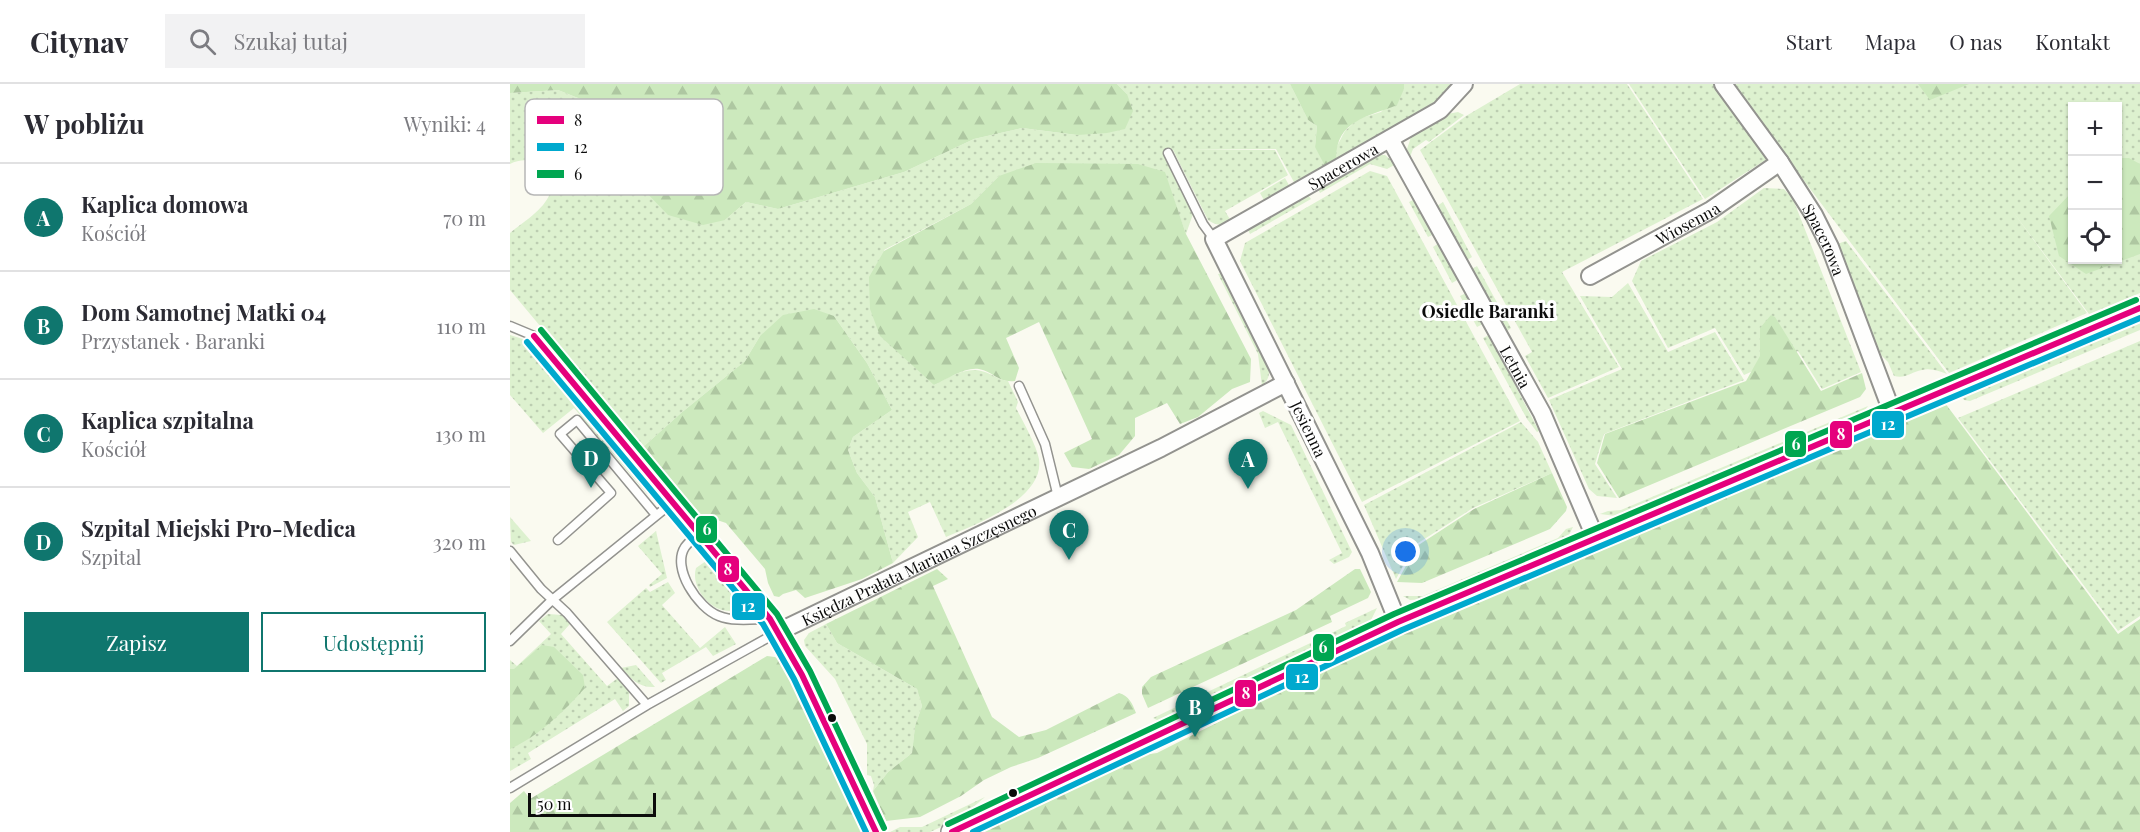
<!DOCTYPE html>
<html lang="pl">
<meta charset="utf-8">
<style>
body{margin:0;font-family:"Playfair Display",serif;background:#f2f2f3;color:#2b2b33}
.controls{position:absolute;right:18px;top:18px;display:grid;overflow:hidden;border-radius:0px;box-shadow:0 2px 4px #0004}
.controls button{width:54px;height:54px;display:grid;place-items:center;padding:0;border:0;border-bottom:2px solid #e1e1e2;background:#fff;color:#2b2b33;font:30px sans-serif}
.scale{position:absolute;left:18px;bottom:15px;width:128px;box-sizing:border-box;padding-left:6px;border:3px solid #0c0c0c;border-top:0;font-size:16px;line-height:21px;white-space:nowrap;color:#0c0c0c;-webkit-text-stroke:4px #fff;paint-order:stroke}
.you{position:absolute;left:896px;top:468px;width:21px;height:21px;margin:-15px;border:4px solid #fff;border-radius:50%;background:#1a73e8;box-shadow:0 0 0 9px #1a73e833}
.badge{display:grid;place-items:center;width:39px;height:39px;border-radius:50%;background:#0f766e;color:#fff;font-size:20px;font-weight:700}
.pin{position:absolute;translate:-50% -50px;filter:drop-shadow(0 2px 3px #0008)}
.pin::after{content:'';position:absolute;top:32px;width:21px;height:18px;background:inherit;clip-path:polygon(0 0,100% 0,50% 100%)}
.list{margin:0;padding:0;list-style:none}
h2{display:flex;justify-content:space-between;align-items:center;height:78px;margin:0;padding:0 24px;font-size:26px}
h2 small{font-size:20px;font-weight:400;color:#7c7c81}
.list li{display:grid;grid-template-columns:39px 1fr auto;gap:18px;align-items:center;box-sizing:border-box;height:108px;padding:0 24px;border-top:2px solid #e1e1e2}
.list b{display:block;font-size:22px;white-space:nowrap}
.list p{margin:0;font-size:20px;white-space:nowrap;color:#7c7c81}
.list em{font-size:20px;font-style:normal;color:#7c7c81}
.actions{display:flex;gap:12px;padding:18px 24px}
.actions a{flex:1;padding:14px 0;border:2px solid #0f766e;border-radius:0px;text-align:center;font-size:21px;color:#0f766e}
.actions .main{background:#0f766e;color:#fff}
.icon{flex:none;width:33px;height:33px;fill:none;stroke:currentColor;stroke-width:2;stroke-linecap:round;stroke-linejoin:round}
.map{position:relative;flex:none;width:1630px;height:748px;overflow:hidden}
header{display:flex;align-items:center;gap:36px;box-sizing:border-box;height:84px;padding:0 30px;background:#fff;border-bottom:2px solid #e1e1e2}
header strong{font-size:28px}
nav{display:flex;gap:33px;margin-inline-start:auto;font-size:21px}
.search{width:420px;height:54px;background:#f2f2f3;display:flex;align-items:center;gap:15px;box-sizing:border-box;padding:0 21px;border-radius:0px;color:#7c7c81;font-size:22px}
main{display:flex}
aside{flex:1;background:#fff}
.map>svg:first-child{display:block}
</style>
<header>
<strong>Citynav</strong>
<div class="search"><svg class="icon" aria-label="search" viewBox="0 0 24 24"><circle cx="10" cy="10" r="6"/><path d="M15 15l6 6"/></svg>Szukaj tutaj</div>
<nav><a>Start</a><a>Mapa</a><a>O nas</a><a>Kontakt</a></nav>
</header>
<main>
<aside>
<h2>W pobliżu<small>Wyniki: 4</small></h2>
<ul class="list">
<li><span class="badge">A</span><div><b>Kaplica domowa</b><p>Kościół</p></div><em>70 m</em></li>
<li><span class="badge">B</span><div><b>Dom Samotnej Matki 04</b><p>Przystanek · Baranki</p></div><em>110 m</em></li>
<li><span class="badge">C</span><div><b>Kaplica szpitalna</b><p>Kościół</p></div><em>130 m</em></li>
<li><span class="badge">D</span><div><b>Szpital Miejski Pro-Medica</b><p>Szpital</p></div><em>320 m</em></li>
</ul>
<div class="actions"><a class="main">Zapisz</a><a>Udostępnij</a></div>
</aside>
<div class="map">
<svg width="1630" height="748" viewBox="0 0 1630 748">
<defs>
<pattern id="grass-dots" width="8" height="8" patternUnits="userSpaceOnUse" patternTransform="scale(1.5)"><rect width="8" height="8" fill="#ddf1cf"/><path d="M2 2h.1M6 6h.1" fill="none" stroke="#bccdb1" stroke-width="1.8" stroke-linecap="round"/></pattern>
<pattern id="forest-firs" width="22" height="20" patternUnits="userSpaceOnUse" patternTransform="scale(1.5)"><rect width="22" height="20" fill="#cce9bd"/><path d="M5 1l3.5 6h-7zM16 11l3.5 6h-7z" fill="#aec7a1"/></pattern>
</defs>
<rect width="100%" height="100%" fill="#fafaf0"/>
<path fill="url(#grass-dots)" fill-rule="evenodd" d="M607 0H780L798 36 807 42 805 63 826 75V64L835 47 848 35 871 28 894 5V0H942L926 17 785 100 766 65H672L765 66 778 91 715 127 721 137C713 142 706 142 698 136L663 66 654 71 683 130 676 150 654 88 489 92 461 120 374 166 424 301C440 293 457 281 475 288 484 291 489 296 498 297L508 318 506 324C513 338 526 360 529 375 535 415 464 441 436 453L420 418 398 428 408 453 383 479 365 413 347 389 338 366 343 353 382 326 357 279 324 232 250 252 235 277 171 329 132 364 0 206V149C13 138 34 126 40 109 48 84 21 69 0 80V9L48 6 73 16 92 38 105 76 215 136 236 118 268 125 394 88 464 55 512 44 567 51 617 10Z
M1010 0H1117L1193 115 1052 188 1109 283 1038 314 1015 272 1022 268 910 66 956 32Z
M1119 0H1205L1257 75 1195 115Z
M1221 0H1630V209L1579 230 1501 125 1577 229 1439 289ZM1562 22H1608V176H1562Z
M948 28 954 31 919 58 916 56 903 65 900 73 897 65 901 53 920 38 932 31Z
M867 71H875L886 80 877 85 860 80 810 109 808 105Z
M860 87 877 92 1010 337 852 418 730 177 735 159Z
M775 94 780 103 755 118 750 109Z
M1254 104 1274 105 1283 115 1351 288 1312 305 1288 267 1234 291 1205 244 1158 264 1122 197 1131 177 1207 138Z
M798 111 801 115 740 150 738 146Z
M905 115 924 150 918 153 899 118Z
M933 118 962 173 957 176 927 122Z
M1336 157 1437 290C1429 287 1421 284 1412 286 1401 288 1396 295 1384 292L1378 278 1371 271 1327 160Z
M929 159 949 195 942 199 923 163Z
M967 182 1001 244 996 248 962 185Z
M712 189 758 281C760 291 759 295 752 302L748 270 708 190Z
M1118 199 1158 268 1205 248 1234 296 1094 350 1085 380 1107 414 1087 412 1079 405 1039 316 1112 285 1070 212 1102 213Z
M956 209 973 240 967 243 950 212Z
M1630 235V246L1460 317 1454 316 1450 311Z
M0 251 16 256 23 261 144 405V408L141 411 137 410 64 324 33 349 0 311Z
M979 251 1029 347 1027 348 1017 335 973 254Z
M1630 257V532L1608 547 1448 334Z
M1358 322 1351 331 1115 430 1106 432 1090 430 1098 427 1111 426Z
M753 327 781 341 842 468 839 473 824 480 819 476 832 469 768 338 755 344 749 329Z
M1011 338 1028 358 1042 389 963 424 905 461 886 495 854 421Z
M0 433 21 457 4 461 1 458Z
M1063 443 1059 451 1052 457 916 515 900 516 893 512H913L1048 454 1056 445Z
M146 447 157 494 140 503 139 501 152 490 128 462Z
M196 477H203L208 480 242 519 241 523C232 527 221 528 212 526 195 521 181 500 186 484Z
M158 498 165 509 152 521 190 564 215 543 226 560 203 572 196 563 152 589 156 596 151 599 97 538 136 504 140 508Z
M867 524 861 536 853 543 656 637H649L643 634 836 542 835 539Z
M38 530 52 531 60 540 51 550 97 602 108 594 119 607V622L113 627 105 615 18 669 21 675 0 687V576L7 582 41 550 29 537Z
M316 540 327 559 407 605 412 622 405 642 402 669 378 688 363 707 364 701 361 692 357 691V660L325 595 295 562 294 556 299 549Z
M126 581 145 603C129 604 121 595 111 584Z
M475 713 449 735 420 748H380L390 743H412Z"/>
<path fill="url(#forest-firs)" d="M0 0H607L617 10 623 27 615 45 597 49 567 51 512 44 464 55 394 88 268 125 236 118 215 136 193 141 158 131 105 76 92 38 73 16 48 6 0 9Z
M780 0H894V5L887 21C858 33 826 36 826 75L815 82 805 63 807 42 798 36Z
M1408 0H1459L1420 16Z
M1608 74H1619L1630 80V170L1576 190 1549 172 1539 132 1562 108 1561 84H1562V176H1608Z
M526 79 628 80 655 88 676 150 741 275 740 298 722 305 688 333 670 340 657 319 625 334V352L609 371 579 385 562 383 554 369 582 355 529 238 496 254 509 284 505 297C488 299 484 288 469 285 454 283 438 295 424 301L370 252 360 225 359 193 374 167 461 120 489 92Z
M304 225 324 232 357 279 382 326 343 353 338 366 347 389 365 413 383 479 352 495 295 514 286 506 273 510 269 513 264 512 258 499 255 485 216 439 207 436H196L132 364 171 329 235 277 250 252 273 231Z
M1261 231 1265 233 1311 307 1352 289 1356 305 1350 313 1109 414 1087 379 1095 350 1236 297 1250 272V244Z
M1435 319 1608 550 1630 535V748H465L626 672 647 669 728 628 752 611 893 546Z
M1042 389 1057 423 1056 427 1040 445 912 499 887 498 907 462 964 425Z
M427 485 438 495 423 502 482 633 509 653 536 646 609 609C619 612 622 619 626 629L528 674 501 683 474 696 451 712 410 733 376 737 363 707 378 688 402 669 405 642 412 622 407 605 327 559 316 540Z
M845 485H850L861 508 858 514 820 532 822 538 638 624 632 610V603L641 593 786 526Z
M32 561 44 563 73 591 75 604C54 627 29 652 0 665V585H4Z
M257 572 265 573 274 579 356 747 354 748H0V719L14 707 20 715Z"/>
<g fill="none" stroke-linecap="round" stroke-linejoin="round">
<defs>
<path id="service" d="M658 69 693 140 704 155
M0 242 24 252 44 274 260 535 292 591 366 748
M509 302 535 360 548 413
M188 449C184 453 179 458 175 463 161 484 188 524 209 532 224 538 244 535 260 535
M48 456 101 409 50 350 67 336 146 431
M0 467 31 505 57 529 137 621 0 704
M0 557 42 516 163 418
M137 621 268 548"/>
<g id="minor">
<path id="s1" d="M1213 0 1270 78 1304 131 1320 163 1382 328"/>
<path id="s2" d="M880 55 1032 329 1085 453"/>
<path id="s3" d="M1080 192 1201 126 1270 78"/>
<path id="s4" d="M888 538 860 469 704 155 930 26 954 0"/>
<path id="s5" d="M268 548 651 364 776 299"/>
</g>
<path id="tertiary" d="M442 748 888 538 1630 224"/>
</defs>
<use href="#service" stroke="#93938f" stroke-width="11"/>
<use href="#minor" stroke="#93938f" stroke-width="20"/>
<use href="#tertiary" stroke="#93938f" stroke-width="24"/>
<use href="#service" stroke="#fefefd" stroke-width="8"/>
<use href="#minor" stroke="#fefefd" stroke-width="16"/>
<use href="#tertiary" stroke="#fefefd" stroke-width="21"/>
<defs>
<path id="bus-1" d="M24 252 260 535 292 591 366 748
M442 748 888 538 1630 224"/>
<path id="bus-2" d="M17 258 253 540 284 595 356 748
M463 748 892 546 1630 234"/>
<path id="bus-3" d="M31 246 267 530 300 587 374 744
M438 740 884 530 1626 216"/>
</defs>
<use href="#bus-1" stroke="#fff" stroke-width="10"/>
<use href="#bus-2" stroke="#fff" stroke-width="10"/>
<use href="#bus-3" stroke="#fff" stroke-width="10"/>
<use href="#bus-1" stroke="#e5007d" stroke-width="6"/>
<use href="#bus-2" stroke="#00a9ce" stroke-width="6"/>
<use href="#bus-3" stroke="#00a651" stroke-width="6"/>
</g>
<g fill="#0c0c0c" stroke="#fff" stroke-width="2">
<circle cx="322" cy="634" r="5"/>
<circle cx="503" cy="709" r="5"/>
</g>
<g text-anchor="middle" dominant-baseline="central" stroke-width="6" stroke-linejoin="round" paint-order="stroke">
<g font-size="16" fill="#0c0c0c" stroke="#fff">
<text stroke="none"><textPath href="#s4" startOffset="573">Spacerowa</textPath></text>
<text stroke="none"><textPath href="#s3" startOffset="111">Wiosenna</textPath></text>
<text stroke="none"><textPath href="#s1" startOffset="186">Spacerowa</textPath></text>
<text stroke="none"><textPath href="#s2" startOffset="260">Letnia</textPath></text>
<text transform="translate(799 345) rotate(64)">Jesienna</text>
<text stroke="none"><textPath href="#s5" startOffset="156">Księdza Prałata Mariana Szczęsnego</textPath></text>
</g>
<g font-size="18" font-weight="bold" fill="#0c0c0c" stroke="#fff">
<text x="978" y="227">Osiedle Baranki</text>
</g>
</g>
<rect x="15" y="15" width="198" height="96" rx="9" fill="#fff" stroke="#b6b6b6" stroke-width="1.5"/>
<rect x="27" y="32" width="27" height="8" fill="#e5007d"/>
<rect x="27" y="59" width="27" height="8" fill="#00a9ce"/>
<rect x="27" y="86" width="27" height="8" fill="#00a651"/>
<g font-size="16" fill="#0c0c0c">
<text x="64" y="42">8</text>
<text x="64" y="69">12</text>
<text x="64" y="96">6</text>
</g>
<g stroke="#fff" stroke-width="2">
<rect x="1361" y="326" width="34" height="29" rx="6" fill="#00a9ce"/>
<rect x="1319" y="336" width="24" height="29" rx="6" fill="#e5007d"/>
<rect x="1274" y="346" width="23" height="28" rx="6" fill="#00a651"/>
<rect x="185" y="431" width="23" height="29" rx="6" fill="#00a651"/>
<rect x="207" y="471" width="23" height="28" rx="6" fill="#e5007d"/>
<rect x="221" y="508" width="35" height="29" rx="6" fill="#00a9ce"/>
<rect x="802" y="549" width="23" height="29" rx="6" fill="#00a651"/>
<rect x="775" y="579" width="34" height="28" rx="6" fill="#00a9ce"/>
<rect x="724" y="595" width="23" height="29" rx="6" fill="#e5007d"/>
</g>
<g font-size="16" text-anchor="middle" font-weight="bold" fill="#fff">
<text x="1378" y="346">12</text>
<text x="1331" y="356">8</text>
<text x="1286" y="366">6</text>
<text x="197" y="451">6</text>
<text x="218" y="491">8</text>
<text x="238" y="528">12</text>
<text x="813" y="569">6</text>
<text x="792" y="599">12</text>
<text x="736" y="615">8</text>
</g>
</svg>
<div class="controls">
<button>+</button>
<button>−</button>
<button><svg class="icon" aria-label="locate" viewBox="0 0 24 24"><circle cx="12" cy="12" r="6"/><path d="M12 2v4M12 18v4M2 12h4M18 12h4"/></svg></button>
</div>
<div class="scale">50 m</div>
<div class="you"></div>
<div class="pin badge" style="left:738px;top:405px">A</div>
<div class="pin badge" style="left:685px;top:653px">B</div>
<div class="pin badge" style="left:559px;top:476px">C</div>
<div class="pin badge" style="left:81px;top:404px">D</div>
</div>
</main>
